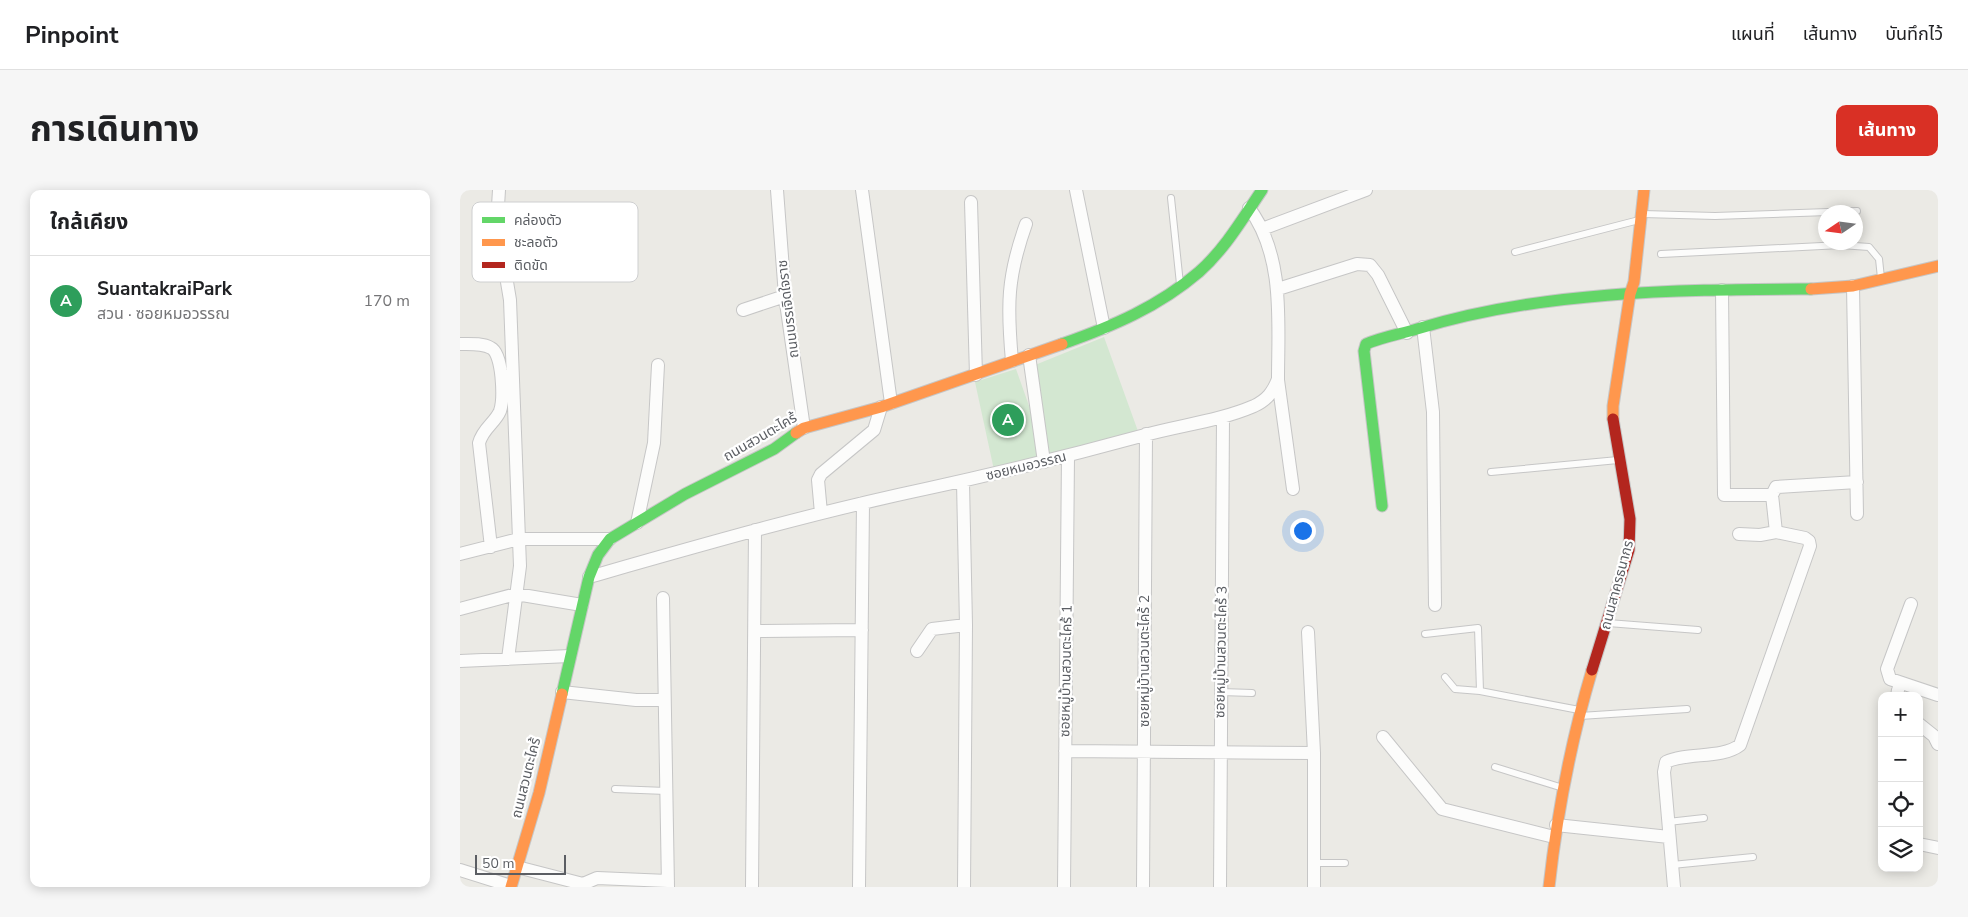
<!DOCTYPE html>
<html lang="th">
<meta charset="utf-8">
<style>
body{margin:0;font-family:"Nunito Sans","Noto Sans Thai",sans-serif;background:#f6f6f6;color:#202124}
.controls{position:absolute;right:15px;bottom:15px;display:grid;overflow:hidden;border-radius:10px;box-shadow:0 2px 12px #0003}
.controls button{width:45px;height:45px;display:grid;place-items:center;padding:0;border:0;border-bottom:1px solid #e0e0e0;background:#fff;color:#202124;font:25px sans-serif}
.compass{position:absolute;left:1358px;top:15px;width:45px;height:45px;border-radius:50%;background:#fff;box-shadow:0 2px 12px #0003;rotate:257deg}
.scale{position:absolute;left:15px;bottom:12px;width:91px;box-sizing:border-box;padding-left:5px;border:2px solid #5b5e63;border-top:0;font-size:14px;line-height:18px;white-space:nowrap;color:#5b5e63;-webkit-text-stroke:4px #fff;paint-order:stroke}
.you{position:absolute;left:842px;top:340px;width:18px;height:18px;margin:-12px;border:4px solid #fff;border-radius:50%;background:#1a73e8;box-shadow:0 0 0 8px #1a73e833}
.badge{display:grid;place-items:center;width:32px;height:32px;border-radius:50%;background:#d93025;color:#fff;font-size:16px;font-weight:700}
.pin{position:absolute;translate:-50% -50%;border:2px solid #fff;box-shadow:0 1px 5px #0006}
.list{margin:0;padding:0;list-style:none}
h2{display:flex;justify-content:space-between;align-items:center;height:65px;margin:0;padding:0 20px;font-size:21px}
h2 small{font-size:16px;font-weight:400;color:#757577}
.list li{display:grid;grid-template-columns:32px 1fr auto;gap:15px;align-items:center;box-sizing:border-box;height:90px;padding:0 20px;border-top:1px solid #e0e0e0}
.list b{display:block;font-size:19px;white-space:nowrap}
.list p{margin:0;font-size:16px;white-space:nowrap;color:#757577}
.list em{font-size:16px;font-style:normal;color:#757577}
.icon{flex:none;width:28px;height:28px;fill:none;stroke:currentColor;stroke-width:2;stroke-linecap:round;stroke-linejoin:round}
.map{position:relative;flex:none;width:1478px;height:697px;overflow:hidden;border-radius:10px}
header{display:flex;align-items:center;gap:30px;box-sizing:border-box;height:70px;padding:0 25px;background:#fff;border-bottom:1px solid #e0e0e0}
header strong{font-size:24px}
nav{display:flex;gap:28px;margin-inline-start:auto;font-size:18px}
.intro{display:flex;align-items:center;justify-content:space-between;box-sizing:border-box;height:120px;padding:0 30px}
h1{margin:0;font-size:35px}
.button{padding:12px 22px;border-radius:10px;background:#d93025;color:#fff;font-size:18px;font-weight:700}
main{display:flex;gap:30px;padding:0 30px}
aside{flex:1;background:#fff;border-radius:10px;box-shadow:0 2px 12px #0003}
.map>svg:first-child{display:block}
</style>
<header>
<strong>Pinpoint</strong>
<nav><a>แผนที่</a><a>เส้นทาง</a><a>บันทึกไว้</a></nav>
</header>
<div class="intro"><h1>การเดินทาง</h1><a class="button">เส้นทาง</a></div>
<main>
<aside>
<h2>ใกล้เคียง<small></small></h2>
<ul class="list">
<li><span class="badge" style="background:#2e9e5b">A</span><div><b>SuantakraiPark</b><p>สวน · ซอยหมอวรรณ</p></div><em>170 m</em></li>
</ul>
</aside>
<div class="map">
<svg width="1478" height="697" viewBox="0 0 1478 697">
<rect width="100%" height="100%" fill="#ebeae5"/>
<path fill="#d3e7d1" d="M644 147 679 244 534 280 515 192 556 179 586 264 575 175Z"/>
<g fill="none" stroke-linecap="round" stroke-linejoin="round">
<defs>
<path id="lane" d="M711 8 720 94
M1183 24 1255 26 1397 21
M1055 62 1179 30
M1201 64 1381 55 1409 57 1419 69 1421 88
M1031 282 1158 270
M1148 433 1238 440
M965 444 1018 438 1020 501 1119 520
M985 487 995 499 1020 501
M761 502 792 503
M1120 526 1227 519
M1035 577 1103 598
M155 599 206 601
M1208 632 1244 628
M854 673H885
M1212 675 1293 667"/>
<path id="street" d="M39 0 37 32 50 110 60 376 48 469
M317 0 325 106 344 238
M402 0 431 213
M616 0 644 138
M511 12 516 185
M802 39 906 0
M1393 96 1397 324
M818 99 897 74 910 75 918 85 947 143
M1262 100 1264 305H1312L1316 297 1397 292
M283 120 325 106
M963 137 973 222 975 415
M0 154C10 154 22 153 31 158 43 164 44 209 40 221 35 233 23 238 19 253L31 357
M569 165 584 272
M552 171C547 116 547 87 566 34
M818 190 833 299
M503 292 506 435 504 697
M361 323 358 290 361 284 414 240 421 217
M177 333 194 253 198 175
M1279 344 1300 345 1316 342
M0 364 59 349H150
M129 387C241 355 352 323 465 299 539 283 612 265 685 245 721 235 759 231 794 216 807 210 813 202 818 189 818 133 825 66 789 18
M203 408 208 697
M1451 414 1427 479 1430 489 1478 505
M0 419 56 404 122 415
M295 441 402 440
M848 442 854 563V697
M457 461 472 439 506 435
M0 471 110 466
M102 502 176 510H204
M1437 506 1438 500
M1459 534 1474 546 1478 554
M923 547 982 619 1094 647
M605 561 854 563
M1096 635 1209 647
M1459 654 1478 658
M57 677 123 694 137 688 208 691
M0 680 51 696
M292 697 295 340
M399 697 403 313
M604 697 608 266
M683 697 686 244
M760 697 763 227
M1214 697 1204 582 1206 572C1227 562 1262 569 1280 555L1350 356 1349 351 1345 348 1316 342 1312 305"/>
<path id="fast" d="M602 154C653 136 698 117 739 82 765 59 783 28 802 0
M922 316 904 161 906 154C922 147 940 144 957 139 1084 100 1220 100 1351 99
M102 504 129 387 138 365 150 349 225 304 314 259 336 243"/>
<path id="slow" d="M1351 99 1393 96 1478 76
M1153 229V216L1170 104 1174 92 1184 0
M336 243 344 238 421 217 602 154
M51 697 79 603 102 504
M1089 697C1097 624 1111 551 1132 480"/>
<path id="jam" d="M1132 480 1169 360 1170 329 1153 229"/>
</defs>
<use href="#lane" stroke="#c6c6c6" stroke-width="8"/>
<use href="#street" stroke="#c6c6c6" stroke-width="14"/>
<use href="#fast" stroke="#c6c6c6" stroke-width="13"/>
<use href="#slow" stroke="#c6c6c6" stroke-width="13"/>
<use href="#jam" stroke="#c6c6c6" stroke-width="13"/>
<use href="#lane" stroke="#fcfcfb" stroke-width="6"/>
<use href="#street" stroke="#fcfcfb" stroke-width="12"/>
<use href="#fast" stroke="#63d668" stroke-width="11"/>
<use href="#slow" stroke="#ff974d" stroke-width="11"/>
<use href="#jam" stroke="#b3261e" stroke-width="11"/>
</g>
<g text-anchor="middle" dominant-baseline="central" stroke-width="4.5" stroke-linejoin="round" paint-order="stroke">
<g font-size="14" fill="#5b5e63" stroke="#fff">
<text transform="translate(328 119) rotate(-97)">ถนนบรรเจิดใจราช</text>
<text transform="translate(300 247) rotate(-30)">ถนนสวนตะไคร้</text>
<text transform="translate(566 276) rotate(-14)">ซอยหมอวรรณ</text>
<text transform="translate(1157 395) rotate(-75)">ถนนสาครธนากร</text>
<text transform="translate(761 462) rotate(-89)">ซอยหมู่บ้านสวนตะไคร้ 3</text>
<text transform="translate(684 471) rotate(-90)">ซอยหมู่บ้านสวนตะไคร้ 2</text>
<text transform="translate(606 481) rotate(-89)">ซอยหมู่บ้านสวนตะไคร้ 1</text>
<text transform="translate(66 588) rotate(-76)">ถนนสวนตะไคร้</text>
</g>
</g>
<rect x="12" y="12" width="166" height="80" rx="8" fill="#fff" stroke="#cecfd0" stroke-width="1"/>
<rect x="22" y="27" width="23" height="6" fill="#63d668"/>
<rect x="22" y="49" width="23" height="7" fill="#ff974d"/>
<rect x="22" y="72" width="23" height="6" fill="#b3261e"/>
<g font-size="14" fill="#5b5e63">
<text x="54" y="35">คล่องตัว</text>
<text x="54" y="57">ชะลอตัว</text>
<text x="54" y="80">ติดขัด</text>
</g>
</svg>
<div class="controls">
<button>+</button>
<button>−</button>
<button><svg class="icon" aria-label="locate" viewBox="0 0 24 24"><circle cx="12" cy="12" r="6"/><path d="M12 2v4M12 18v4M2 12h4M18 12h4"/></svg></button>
<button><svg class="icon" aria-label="layers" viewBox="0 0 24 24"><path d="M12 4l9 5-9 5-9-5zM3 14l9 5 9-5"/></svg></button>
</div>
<svg class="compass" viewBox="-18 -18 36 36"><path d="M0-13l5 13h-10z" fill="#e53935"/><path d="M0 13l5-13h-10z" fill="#757577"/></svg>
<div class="scale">50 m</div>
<div class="you"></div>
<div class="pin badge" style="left:548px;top:230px;background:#2e9e5b">A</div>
</div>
</main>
